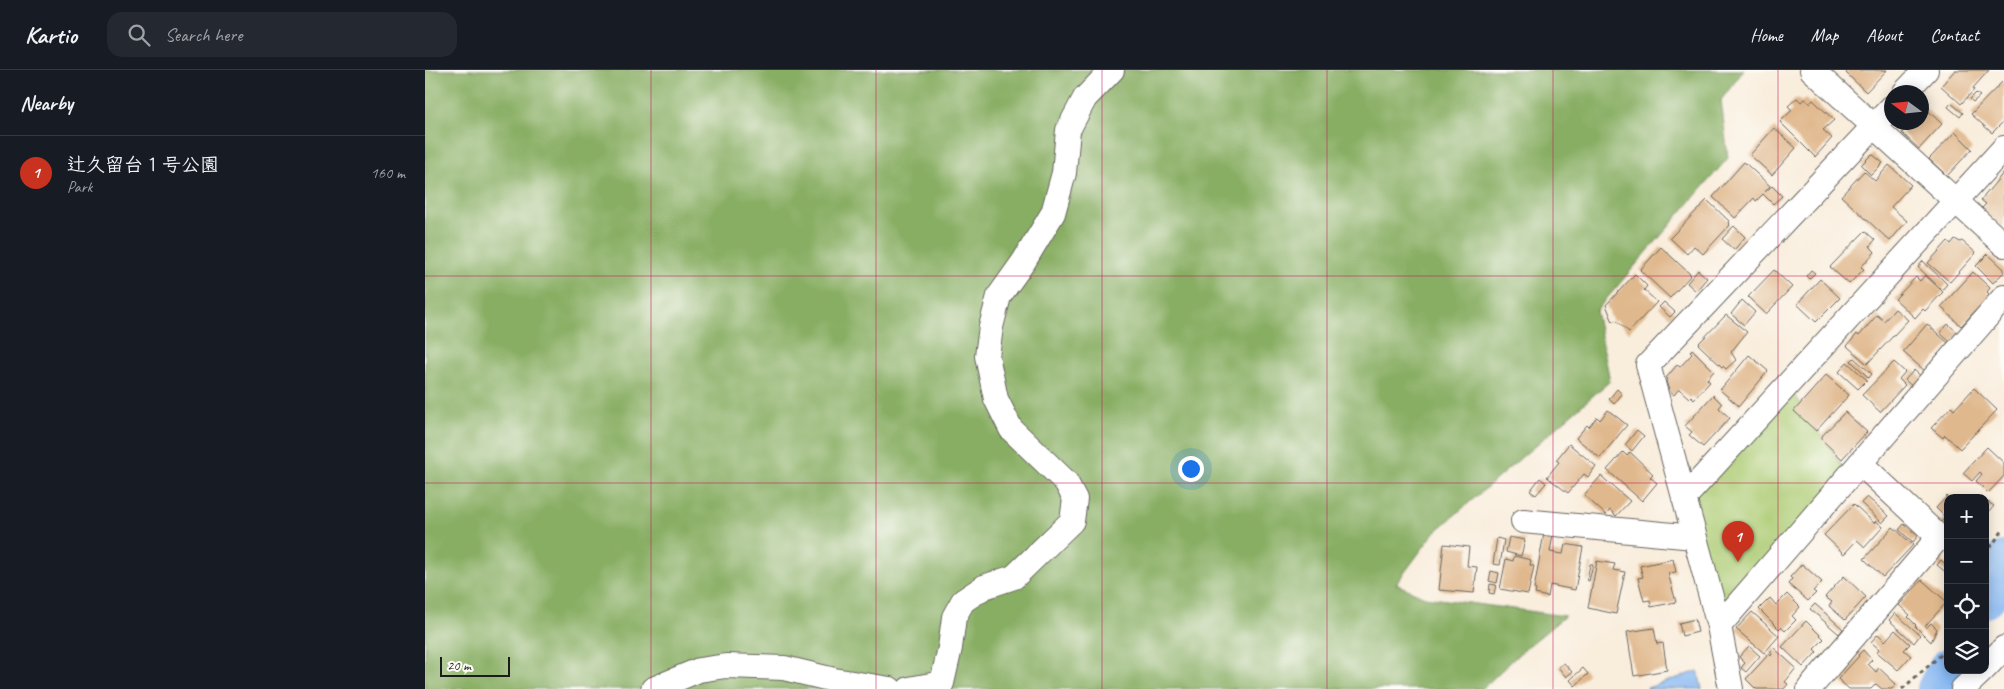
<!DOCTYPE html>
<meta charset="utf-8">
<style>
body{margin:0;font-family:Caveat,"Klee One",sans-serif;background:#242831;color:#f1f3f6}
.controls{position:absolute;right:15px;bottom:15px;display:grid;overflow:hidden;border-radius:10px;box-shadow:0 2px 12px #0003}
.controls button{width:45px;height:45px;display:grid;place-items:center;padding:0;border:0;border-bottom:1px solid #363941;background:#171b24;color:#f1f3f6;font:25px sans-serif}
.compass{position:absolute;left:1459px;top:15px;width:45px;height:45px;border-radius:50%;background:#171b24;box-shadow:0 2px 12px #0003;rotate:285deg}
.scale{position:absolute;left:15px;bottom:12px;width:70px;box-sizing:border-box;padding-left:5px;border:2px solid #1c1c1c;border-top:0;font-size:14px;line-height:18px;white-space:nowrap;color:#1c1c1c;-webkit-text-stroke:4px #fdfcf7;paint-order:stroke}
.you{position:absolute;left:765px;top:398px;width:18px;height:18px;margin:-12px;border:4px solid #fff;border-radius:50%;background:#1a73e8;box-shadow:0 0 0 8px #1a73e833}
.badge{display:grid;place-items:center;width:32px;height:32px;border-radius:50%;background:#c8321e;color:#fff;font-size:16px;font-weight:700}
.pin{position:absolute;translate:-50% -41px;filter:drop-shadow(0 1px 2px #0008)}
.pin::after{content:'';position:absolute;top:26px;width:18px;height:15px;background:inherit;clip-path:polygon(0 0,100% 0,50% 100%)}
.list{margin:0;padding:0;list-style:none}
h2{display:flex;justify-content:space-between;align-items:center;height:65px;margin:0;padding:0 20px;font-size:21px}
h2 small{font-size:16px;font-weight:400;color:#9ea1a6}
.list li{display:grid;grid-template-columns:32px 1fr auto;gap:15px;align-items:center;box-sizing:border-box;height:75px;padding:0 20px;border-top:1px solid #363941}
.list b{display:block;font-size:19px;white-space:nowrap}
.list p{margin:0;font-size:16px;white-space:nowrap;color:#9ea1a6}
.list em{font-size:16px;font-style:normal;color:#9ea1a6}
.icon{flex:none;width:28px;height:28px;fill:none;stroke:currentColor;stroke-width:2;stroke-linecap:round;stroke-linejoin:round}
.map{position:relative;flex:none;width:1579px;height:619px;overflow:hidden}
header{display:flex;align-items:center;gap:30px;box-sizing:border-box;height:70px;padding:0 25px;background:#171b24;border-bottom:1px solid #363941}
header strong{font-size:24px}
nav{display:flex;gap:28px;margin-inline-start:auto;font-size:18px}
.search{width:350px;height:45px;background:#242831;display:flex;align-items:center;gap:12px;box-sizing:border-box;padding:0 18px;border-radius:15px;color:#9ea1a6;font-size:19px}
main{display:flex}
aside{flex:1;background:#171b24}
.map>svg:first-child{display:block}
</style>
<header>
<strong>Kartio</strong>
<div class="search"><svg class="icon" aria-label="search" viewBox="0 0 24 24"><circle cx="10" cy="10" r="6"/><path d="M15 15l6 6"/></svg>Search here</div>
<nav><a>Home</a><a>Map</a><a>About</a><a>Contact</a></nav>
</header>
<main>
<aside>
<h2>Nearby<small></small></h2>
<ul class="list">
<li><span class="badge">1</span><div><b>辻久留台１号公園</b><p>Park</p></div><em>160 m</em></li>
</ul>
</aside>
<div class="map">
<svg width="1579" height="619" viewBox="0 0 1579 619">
<rect width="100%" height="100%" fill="#fdfcf7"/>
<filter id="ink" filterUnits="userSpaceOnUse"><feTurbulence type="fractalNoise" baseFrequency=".02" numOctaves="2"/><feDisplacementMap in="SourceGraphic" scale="10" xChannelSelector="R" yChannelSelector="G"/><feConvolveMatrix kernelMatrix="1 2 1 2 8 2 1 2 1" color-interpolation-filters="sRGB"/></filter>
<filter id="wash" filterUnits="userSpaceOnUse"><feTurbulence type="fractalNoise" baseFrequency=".0096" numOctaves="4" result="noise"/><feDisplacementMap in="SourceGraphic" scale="20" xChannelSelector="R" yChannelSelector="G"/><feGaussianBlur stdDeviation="1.12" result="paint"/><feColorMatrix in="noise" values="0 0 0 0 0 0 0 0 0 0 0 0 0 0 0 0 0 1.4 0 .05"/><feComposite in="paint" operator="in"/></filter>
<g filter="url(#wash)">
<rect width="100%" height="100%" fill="#f9eddc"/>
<path fill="#abca71" stroke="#647346" d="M1363 315 1424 406 1294 556 1259 428Z"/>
<path fill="#88ae63" stroke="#526540" d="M0 0H1319L1296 30 1303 88 1171 241 1185 311 1009 463 971 514 1000 527 1140 546 1095 583 1057 619H0Z"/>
<path fill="#84b6f1" stroke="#506986" d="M1273 601 1277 619H1222V618Z"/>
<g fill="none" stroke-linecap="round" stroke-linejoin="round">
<path stroke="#84b6f1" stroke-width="42" d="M1560 527 1579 492
M1513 619 1523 600"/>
</g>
<g id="blocks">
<path fill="#e0b88d" d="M1423 0H1462L1441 22 1421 3Z
M1530 0H1564L1548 18 1549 20 1536 34 1516 16Z
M1577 12 1579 14V51L1567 63 1546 44Z
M1551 23 1555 26 1548 32 1545 29Z
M1372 28 1376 32 1380 29 1385 33 1388 30 1409 50 1398 60 1407 68 1390 87 1355 52 1367 40 1363 36Z
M1526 33 1538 43 1535 47 1523 37Z
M1498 36 1517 54 1494 79 1477 63 1487 52H1496Z
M1349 58 1371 78 1347 105 1325 85Z
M1530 62 1547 79 1522 106 1504 89Z
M1447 84 1458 93 1446 105 1436 95Z
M1319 92 1345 116 1340 122 1347 116 1357 126 1348 134 1338 124 1331 131 1329 128 1310 148 1288 127Z
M1464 95 1486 115 1466 137 1482 151 1465 171 1416 126 1439 101 1450 111Z
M1579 102V155L1576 158 1556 139 1561 134 1556 130Z
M1282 130 1304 151 1303 153 1305 155 1278 184 1269 176 1262 184 1245 168Z
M1309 156 1320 167 1309 180 1297 169Z
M1440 161 1450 170 1445 176 1450 182 1436 197 1439 199 1424 214 1405 197Z
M1530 169 1535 172 1537 171 1551 183 1525 212 1503 193 1523 171 1526 174Z
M1236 177 1266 205 1245 228 1215 200Z
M1563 184 1579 199V202L1568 213 1551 196Z
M1498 191 1522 214 1517 220 1493 197Z
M1273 200 1282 208 1271 221 1262 213Z
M1349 200 1367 217 1341 244 1323 227Z
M1386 200 1390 203 1384 209 1381 206Z
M1548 202 1565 218 1562 222 1565 225 1536 256 1516 237Z
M1210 204 1222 216 1219 220 1232 232 1204 262 1191 250 1188 252 1181 235Z
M1500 205 1518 222 1500 241 1498 239 1490 248 1470 229 1491 207 1495 211Z
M1395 209 1415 228 1391 252 1372 234Z
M1317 230 1330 242 1319 255 1306 244Z
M1239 232 1250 242 1245 247 1234 237Z
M1470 239 1483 250 1442 294 1422 276 1432 264 1434 266 1452 245 1459 251Z
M1301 245 1322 262 1306 282 1311 290 1301 299 1298 296 1297 297 1273 274Z
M1502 254 1524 274 1500 301 1478 282Z
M1523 254 1534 264 1526 273 1515 263Z
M1267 279 1289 301 1282 309 1285 312 1269 329 1266 326 1264 328 1254 319 1249 325 1245 322 1241 312 1243 309 1241 308 1252 295 1255 297 1267 284 1265 282Z
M1324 285 1343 301 1314 336 1295 320Z
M1429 288 1447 304 1444 308 1426 291Z
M1422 292 1442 310 1433 319 1414 302Z
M1469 292 1480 302 1474 309 1480 315 1455 342 1437 325Z
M1489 300 1499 309 1490 319 1480 310Z
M1401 305 1424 325 1391 361 1369 341Z
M1549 318 1572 340 1535 379 1520 365 1518 368 1506 358 1526 337 1529 340Z
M1192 319 1197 324 1189 334 1184 329Z
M1288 325 1297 334 1294 338 1305 348 1278 377 1264 365 1267 362 1260 356Z
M1183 340 1202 355 1175 388 1151 368 1162 355 1164 357 1172 347 1175 350Z
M1420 342 1442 362 1417 389 1395 368Z
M1212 360 1219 366 1207 381 1200 375Z
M1144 374 1171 396 1163 407 1159 404 1143 423 1122 407 1134 392 1131 390Z
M1562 377 1579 393V406L1563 423 1551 411 1557 404 1555 402 1547 411 1538 403Z
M1198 382 1202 386 1205 382 1228 404 1225 407 1232 413 1217 431 1182 400Z
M1176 406 1205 431 1191 446 1185 440 1181 445 1159 425Z
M1115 408 1121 413 1111 425 1105 421Z
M1522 426 1523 440 1518 445 1511 438Z
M1442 427 1464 446 1457 453 1436 433Z
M1563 432 1569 436 1563 443 1560 441V435Z
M1429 434 1449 453 1451 451 1458 457 1440 477 1432 470 1419 484 1399 465Z
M1523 445V458L1516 452Z
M1479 454 1493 466 1488 472 1474 460Z
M1468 457 1488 475 1458 507 1439 489Z
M1119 463 1128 465 1125 482 1138 484 1140 474 1158 477 1150 520 1125 515 1123 527 1110 524 1111 520 1109 519Z
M1084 467 1100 470 1096 486 1081 482Z
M1072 468 1079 470 1075 495 1068 494Z
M1019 474 1044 477 1042 496 1052 497 1049 523 1014 520Z
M1089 486 1106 490 1105 495 1109 496 1103 524 1075 519 1081 489 1088 491Z
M1248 489 1251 502 1243 503 1251 532 1226 537 1225 530 1219 531 1213 508 1218 507 1215 496Z
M1516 490 1523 496V504L1512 495Z
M1172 491 1190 494 1188 500 1200 502 1191 544 1163 538Z
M1165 494H1168L1164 511 1162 510Z
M1377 494 1397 512 1388 521 1391 523 1383 531 1363 514 1367 509 1365 507Z
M1066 501 1074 503 1072 513 1064 511Z
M1419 506 1441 527 1420 550 1404 536 1407 532 1400 527Z
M1497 510 1522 532 1500 556 1501 558 1506 553 1512 559 1506 572 1490 556 1491 555 1483 547 1485 545 1474 535Z
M1065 514 1071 515 1069 524 1064 523Z
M1362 524 1375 537 1367 546 1371 550 1360 561 1356 557 1354 559 1334 539 1345 528 1351 535Z
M1390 534 1418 559 1414 564 1385 539Z
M1327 542 1354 566 1339 583 1311 559Z
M1470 543 1495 565 1489 573 1464 550Z
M1270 549 1273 562 1257 566 1254 553Z
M1381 551 1399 569 1389 579 1392 582 1378 597 1357 577Z
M1229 558 1232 574 1238 573 1242 600 1209 606 1202 562Z
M1470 560 1485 574 1479 580 1486 586 1473 600 1452 582 1454 579 1446 572 1453 564 1460 571Z
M1324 576 1335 586 1321 602 1316 598 1320 593 1314 587Z
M1349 578 1371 598 1360 612 1363 614 1359 619H1331L1321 609 1344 584 1346 586 1347 584 1345 582Z
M1438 580 1447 590 1443 594 1451 602 1454 598 1471 614 1467 619H1457L1451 614 1446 619H1424L1413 609 1434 586 1433 585Z
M1139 593 1147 602 1141 607 1133 597Z
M1158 598 1163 604 1150 616 1145 610Z"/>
</g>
</g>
<g filter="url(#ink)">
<use href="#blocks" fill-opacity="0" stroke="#69655f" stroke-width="1"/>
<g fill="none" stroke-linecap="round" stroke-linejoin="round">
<defs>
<path id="minor" d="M1387 0 1579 175
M1480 22 1501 0
M1259 428 1579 78
M1098 451 1269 467
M1294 556 1579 227
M1560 598 1579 578
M228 619 274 600 301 596 359 598 409 610 465 619
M484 619 517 613 525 578 529 547 538 531 559 517 589 507 647 451 650 429 641 412 586 359 571 329 562 286 566 257 574 226 599 191 628 143 639 103 643 60 660 28 687 0
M1306 619 1294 556 1223 295 1466 38
M1384 619 1514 467 1435 393
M1538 619 1558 600"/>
</defs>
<use href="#minor" stroke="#69655f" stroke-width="26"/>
<path stroke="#69655f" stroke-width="3" stroke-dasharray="4 4" stroke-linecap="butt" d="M1560 484 1579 459
M1477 619 1516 585 1523 572"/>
<use href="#minor" stroke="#fff" stroke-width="24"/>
</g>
</g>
<path fill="none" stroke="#c2185b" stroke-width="1" stroke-opacity="0.55" d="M226 0V619M451 0V619M677 0V619M902 0V619M1128 0V619M1353 0V619M0 206H1579M0 413H1579"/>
</svg>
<div class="controls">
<button>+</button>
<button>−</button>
<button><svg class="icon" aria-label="locate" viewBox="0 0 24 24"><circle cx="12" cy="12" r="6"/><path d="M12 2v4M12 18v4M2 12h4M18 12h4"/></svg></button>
<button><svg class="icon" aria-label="layers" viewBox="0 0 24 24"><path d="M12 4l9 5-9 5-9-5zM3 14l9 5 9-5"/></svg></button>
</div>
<svg class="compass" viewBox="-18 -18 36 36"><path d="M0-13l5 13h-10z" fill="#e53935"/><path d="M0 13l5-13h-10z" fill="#9ea1a6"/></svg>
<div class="scale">20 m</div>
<div class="you"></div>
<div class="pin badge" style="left:1313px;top:492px">1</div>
</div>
</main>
